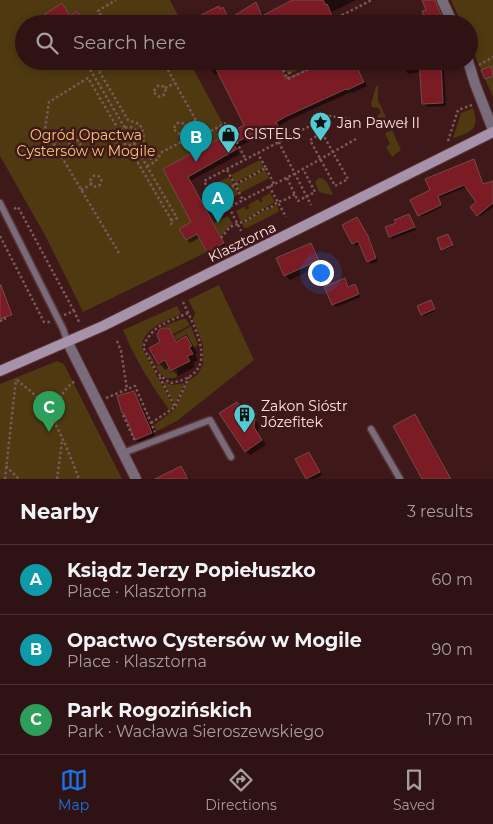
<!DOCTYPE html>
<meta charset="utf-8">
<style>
body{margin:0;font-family:Montserrat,sans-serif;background:#371b1c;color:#f1f3f6}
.you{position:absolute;left:320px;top:272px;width:18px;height:18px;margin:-12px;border:4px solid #fff;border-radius:50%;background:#1a73e8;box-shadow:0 0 0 8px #1a73e833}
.badge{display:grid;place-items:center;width:32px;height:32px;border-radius:50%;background:#1a73e8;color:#fff;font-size:16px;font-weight:700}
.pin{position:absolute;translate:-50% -41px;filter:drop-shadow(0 1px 2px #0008)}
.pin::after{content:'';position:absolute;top:26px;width:18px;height:15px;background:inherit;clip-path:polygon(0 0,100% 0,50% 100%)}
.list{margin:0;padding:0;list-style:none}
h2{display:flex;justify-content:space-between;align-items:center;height:65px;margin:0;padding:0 20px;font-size:21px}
h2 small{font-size:16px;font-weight:400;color:#a79ea0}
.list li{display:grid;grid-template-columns:32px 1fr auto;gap:15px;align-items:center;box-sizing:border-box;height:70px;padding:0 20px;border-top:1px solid #4a3233}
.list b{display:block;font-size:19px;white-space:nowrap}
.list p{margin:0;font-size:16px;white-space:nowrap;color:#a79ea0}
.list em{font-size:16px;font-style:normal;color:#a79ea0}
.icon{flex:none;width:28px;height:28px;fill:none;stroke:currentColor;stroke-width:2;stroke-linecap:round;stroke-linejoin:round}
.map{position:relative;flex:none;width:493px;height:479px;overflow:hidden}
.search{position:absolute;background:#2f1213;box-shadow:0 2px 8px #0003;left:15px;right:15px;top:15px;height:55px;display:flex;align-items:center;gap:12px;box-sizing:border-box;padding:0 18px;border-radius:28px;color:#a79ea0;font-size:19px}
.sheet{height:275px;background:#2f1213}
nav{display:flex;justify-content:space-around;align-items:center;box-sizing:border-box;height:70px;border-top:1px solid #4a3233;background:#2f1213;font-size:14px;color:#a79ea0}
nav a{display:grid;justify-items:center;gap:2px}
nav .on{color:#1a73e8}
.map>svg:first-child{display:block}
</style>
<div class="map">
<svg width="493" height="479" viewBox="0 0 493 479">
<rect width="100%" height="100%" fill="#3f1819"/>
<path fill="#4e3911" d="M0 0H170L179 17 168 24H24V61H189L228 133 163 169 207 252 83 312 46 237 0 156Z
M451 0H493V97L469 42V24H462Z
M281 61H315L288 75Z
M376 86H378V100L388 122 381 125 377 116 381 113 379 108 372 107 371 104Z
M473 108C480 128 472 133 453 138L461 113Z
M392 130 401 150 392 157 386 147 390 144 385 133Z
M260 160 264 168 235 183 231 175Z
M265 170 269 178 240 193 236 185Z
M229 177 233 184 223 189 224 193 234 186 239 194 224 202 214 184Z
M319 178C327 178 329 187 333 194L331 195 319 192 315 182Z
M270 193 275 202 241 222 236 211 244 207 246 210 249 208 248 205 258 199 260 202 263 201 261 198Z
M276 204 279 210 278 212 247 228H244L242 223 265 210 271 208Z
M228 216 233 224 230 226 221 236 214 223Z
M219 285 254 360 177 421 157 431 154 425 175 409 187 382 198 374 203 364V345L193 319 195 313 188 300Z
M177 306 181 314C166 321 141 329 142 348L174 407 170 411C151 385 135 359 123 330Z
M183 319H186L190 325 173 334 169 327 163 326Z
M191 326 198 345 194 348 187 334 176 340 174 336Z
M150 354 156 366 164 362 170 373 177 369 178 375 175 378H166C158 372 153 364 148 355Z
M57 361 64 364 122 479H0V384Z
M162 381 172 385 185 383 175 405Z"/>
<path fill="#0007" d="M294 0H356L332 12 337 24H203L202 20 219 8 227 13 229 18 256 4 264 16Z
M423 0H438L439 7 446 24H428V10Z
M98 18 103 24H89Z
M50 61H69L57 69Z
M205 61H278L287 80 321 65 319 61H355L367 86 352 93 351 92 291 119 279 126 282 134 273 139 267 133 236 148 240 154 190 181 226 247 212 255 201 237 190 243 187 240 193 222 165 169 246 125 219 73 215 75Z
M390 61H452L454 67 444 68 446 106 427 107 424 103 421 72 408 74 404 68 394 69 391 66Z
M474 160 484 185 493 182V207L479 217 478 215V202L467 187 439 198 442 207 421 217 419 215 432 191Z
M408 215 416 230 392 239 386 228 397 224Z
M357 218 370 240 378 261 371 264 360 244 356 246 353 243 344 225Z
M449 237 453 247 443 250 442 249Z
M310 244 315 249 322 265 290 280 285 275Z
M345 279 350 287 354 286 357 288 361 297 336 307 333 304Z
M0 296 7 300 12 316 0 320Z
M432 303 435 311 424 316 419 306Z
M168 330 178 342 186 338 192 344 197 353 195 354 198 360 193 363 195 367 178 376 170 367 165 370 159 363 162 342Z
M134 393 138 397 156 438 141 444 136 440 127 416 123 413Z
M237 403 246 415 251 416 256 421 259 425 258 433 266 445 250 455 246 451Z
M414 416 419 420 452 479H424L394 426Z
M309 453 322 475 315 479H308L297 460Z
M181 468 190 479H158Z"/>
<path fill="#7b1b24" stroke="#774a49" d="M292 0H323L326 5 327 4 336 24H206L201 15 219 6 220 9 223 7 229 19 256 2 262 16Z
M422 0H435L445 24H427L422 11 426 10Z
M62 3 70 16 77 11 85 24H37L47 17 45 14Z
M212 61H277L286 79 320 64 318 61H354L364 82 347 90 346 89 287 116 276 122 280 130 268 136 263 129 233 144 237 149 188 177 224 243 207 252 197 234 186 240 179 229 191 222 163 169 244 125Z
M419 61H441L443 103 422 104Z
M491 66 493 76 485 79 481 70Z
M474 159 483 184 493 181V203L477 216 470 207 476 202 464 185 438 196 441 205 418 216 410 200 430 190 425 179Z
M409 214 415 227 389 237 385 227 396 223 394 220Z
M357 217 368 236 376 258 367 262 358 241 352 244 342 225Z
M448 234 453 245 441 250 437 238Z
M311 243 319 260 284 276 276 258Z
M345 278 348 287 355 284 359 294 332 305 324 287Z
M0 285H1L12 315 0 319Z
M431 300 435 309 421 315 417 306Z
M163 328H169L176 342 186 336 192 346 189 347 193 354 187 356 190 361 170 371 165 360 158 364 149 348 160 342 157 335 159 330Z
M134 391 152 433 135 440 124 413H122L117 396Z
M237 402 245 413 252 415 255 419 254 427 262 440 245 452 219 413Z
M415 414 451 479H422L393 426Z
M309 452 320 472 306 479 295 459Z
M181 466 188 479H155Z"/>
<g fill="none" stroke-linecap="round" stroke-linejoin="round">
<defs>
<path id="lane" d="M0 203 63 329 68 343
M371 429 400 479
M123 453 210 420 231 457"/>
<path id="street" d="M442 0 453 24
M468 61 475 84 493 130
M68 343 136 479"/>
<path id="secondary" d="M0 371 103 326 493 132"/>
</defs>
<use href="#lane" stroke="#5a3435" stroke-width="9"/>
<use href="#street" stroke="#5a3435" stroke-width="12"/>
<use href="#secondary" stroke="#5a3435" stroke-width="12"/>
<path stroke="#7c5959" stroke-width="2.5" stroke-dasharray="2.5 2.5" stroke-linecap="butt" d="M62 22 63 24
M106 24 98 11 116 0
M347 24 342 15 372 0
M85 61 125 128
M116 61 99 71 128 120 139 124 142 128 144 137 143 144 153 163
M163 61 204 135
M279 61 287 78
M310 61 318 64
M365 61 370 68
M479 65 493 57
M288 79 319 64 317 61
M288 79 292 63 296 61
M154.5 91a5.5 5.5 0 1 1 11 0a5.5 5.5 0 1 1-11 0Z
M165 88 175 83
M351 119 329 116 204 181 220 212 294 174 356 139
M174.5 128a5.5 5.5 0 1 1 11 0a5.5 5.5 0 1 1-11 0Z
M185 126 196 120
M120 136a9 9 0 1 1 18 0a9 9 0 1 1-18 0Z
M232 133 246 160
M274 133 311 205
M322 133 348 179 335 186 310 140Z
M69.5 145a5.5 5.5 0 1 1 11 0a5.5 5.5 0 1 1-11 0Z
M448 141 458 110 472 105
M134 144 177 218 172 221
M60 154 71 147
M147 166 155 162 162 152 191 137 201 136 226 123
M266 168 274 184
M227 170 243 200
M90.5 181a5.5 5.5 0 1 1 11 0a5.5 5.5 0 1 1-11 0Z
M287 178 298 201 315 192 303 169
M269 186 286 217
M227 189 266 168 258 154
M81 190 92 184
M229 207 241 231
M14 209 18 207 74 311
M0 236 44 322H50
M221 238 230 227 247 220 264 209 270 208 278 202 287 199 295 194
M119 253 45 129 49 102 88 78 117 127 116 136 117 143 122 148 131 151 172 221 171 225
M183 302C197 332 222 375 170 383L157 373 143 347C152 325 168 322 188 313
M64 315 74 311 80 324
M0 321 5 319 4 317
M117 341 121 351 127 389
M161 377 160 378 175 407
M17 380C25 387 34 393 40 401 58 423 69 453 79 479
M106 398 135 386 155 432
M123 415 135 441
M55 423C61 402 56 395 76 380
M151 423 175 407 189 377
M6 466 19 479
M5 479 16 379
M57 479 62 442"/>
<use href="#lane" stroke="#786b7a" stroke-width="6"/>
<use href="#street" stroke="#786b7a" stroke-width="10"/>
<use href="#secondary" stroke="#a692aa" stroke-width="10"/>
</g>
<defs>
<symbol id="sight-pin" viewBox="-11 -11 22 30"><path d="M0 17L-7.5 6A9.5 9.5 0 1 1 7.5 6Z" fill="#51ccd3" stroke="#3f1819"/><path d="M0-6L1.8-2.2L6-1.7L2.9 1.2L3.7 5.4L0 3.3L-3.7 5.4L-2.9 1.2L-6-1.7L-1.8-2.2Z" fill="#111"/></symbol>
<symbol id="shop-pin" viewBox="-11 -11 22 30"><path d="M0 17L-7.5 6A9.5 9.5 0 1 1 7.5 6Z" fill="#51ccd3" stroke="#3f1819"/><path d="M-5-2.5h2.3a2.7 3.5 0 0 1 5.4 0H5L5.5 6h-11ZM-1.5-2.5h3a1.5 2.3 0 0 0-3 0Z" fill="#111"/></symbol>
<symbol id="building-pin" viewBox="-11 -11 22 30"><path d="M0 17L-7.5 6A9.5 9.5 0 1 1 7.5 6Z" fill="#51ccd3" stroke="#3f1819"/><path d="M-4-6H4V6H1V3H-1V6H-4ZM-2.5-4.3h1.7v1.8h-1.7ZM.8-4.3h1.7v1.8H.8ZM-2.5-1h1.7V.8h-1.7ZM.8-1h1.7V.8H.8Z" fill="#111"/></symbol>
</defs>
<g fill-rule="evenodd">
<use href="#sight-pin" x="308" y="110" width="25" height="34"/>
<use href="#shop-pin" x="216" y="122" width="25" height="34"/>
<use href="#building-pin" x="232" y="402" width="25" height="34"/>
</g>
<g text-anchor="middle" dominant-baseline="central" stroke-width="5" stroke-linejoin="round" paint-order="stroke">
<g font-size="14" fill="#fee3e1" stroke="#3f1819" text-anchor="start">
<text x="337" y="123">Jan Paweł II</text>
<text x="244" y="134">CISTELS</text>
<text x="261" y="406">Zakon Sióstr<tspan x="261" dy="16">Józefitek</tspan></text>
</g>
<g font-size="14" fill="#f8c975" stroke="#3f1819">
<text x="86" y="135">Ogród Opactwa<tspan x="86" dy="16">Cystersów w Mogile</tspan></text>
</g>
<g font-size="14" fill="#fee3e1" stroke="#3f1819">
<text transform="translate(242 242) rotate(-26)">Klasztorna</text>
</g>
</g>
</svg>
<div class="you"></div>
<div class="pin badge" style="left:218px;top:223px;background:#0f9aa8">A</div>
<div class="pin badge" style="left:196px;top:162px;background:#0f9aa8">B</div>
<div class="pin badge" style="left:49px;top:432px;background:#2e9e5b">C</div>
<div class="search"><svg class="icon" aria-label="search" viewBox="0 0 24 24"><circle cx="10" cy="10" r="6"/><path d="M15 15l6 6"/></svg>Search here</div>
</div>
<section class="sheet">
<h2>Nearby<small>3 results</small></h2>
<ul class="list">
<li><span class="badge" style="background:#0f9aa8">A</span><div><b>Ksiądz Jerzy Popiełuszko</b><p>Place · Klasztorna</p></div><em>60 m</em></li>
<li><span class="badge" style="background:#0f9aa8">B</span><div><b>Opactwo Cystersów w Mogile</b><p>Place · Klasztorna</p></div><em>90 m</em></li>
<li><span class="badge" style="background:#2e9e5b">C</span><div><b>Park Rogozińskich</b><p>Park · Wacława Sieroszewskiego</p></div><em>170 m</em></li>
</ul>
</section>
<nav>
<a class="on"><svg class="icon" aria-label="map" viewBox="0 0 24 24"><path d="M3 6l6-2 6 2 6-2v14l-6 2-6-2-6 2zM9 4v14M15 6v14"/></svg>Map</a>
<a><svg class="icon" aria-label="directions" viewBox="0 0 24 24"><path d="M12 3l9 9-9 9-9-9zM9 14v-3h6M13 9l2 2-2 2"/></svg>Directions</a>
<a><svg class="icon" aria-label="saved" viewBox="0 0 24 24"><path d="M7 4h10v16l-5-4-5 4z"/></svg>Saved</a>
</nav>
